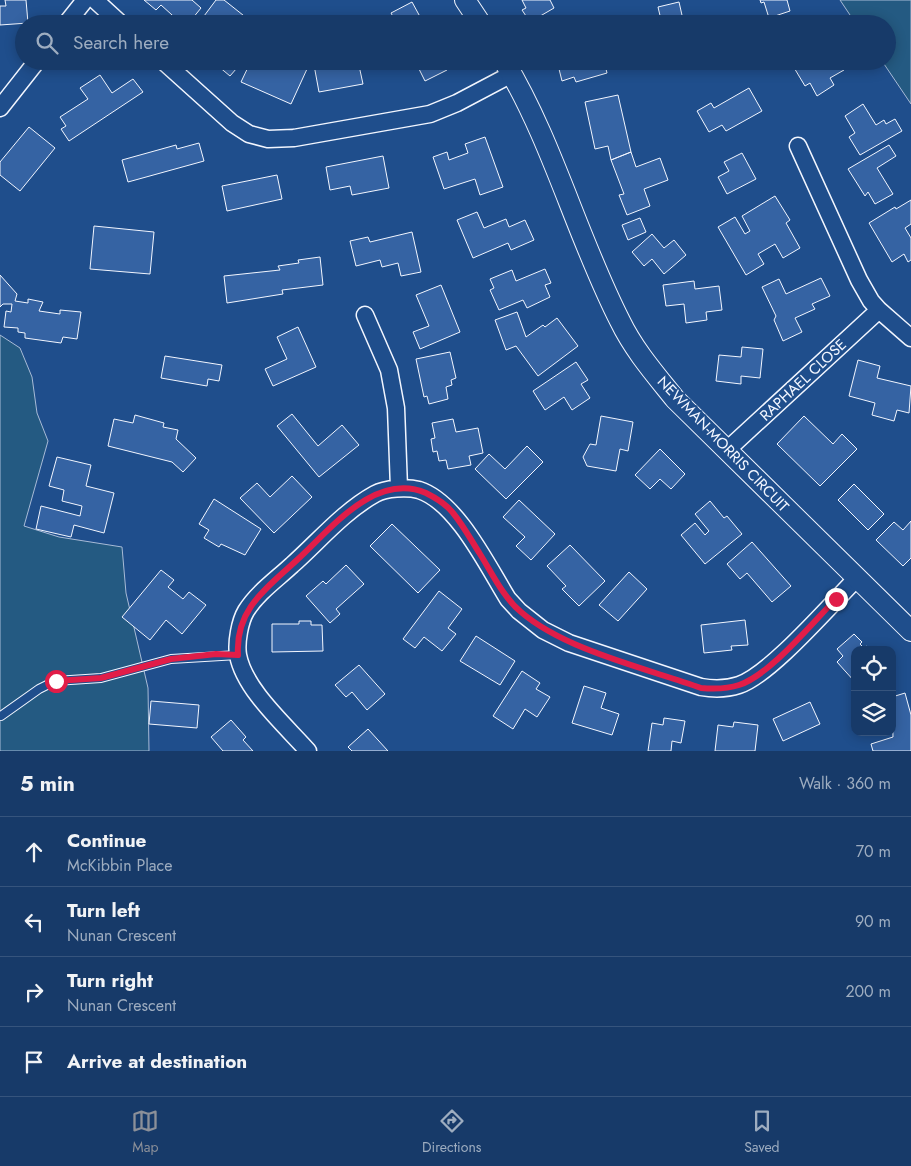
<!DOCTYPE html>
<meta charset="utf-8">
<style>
body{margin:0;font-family:Jost,sans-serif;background:#20416f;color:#f1f3f6}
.controls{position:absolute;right:15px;bottom:15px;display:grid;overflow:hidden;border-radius:10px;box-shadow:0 2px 12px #0003}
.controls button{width:45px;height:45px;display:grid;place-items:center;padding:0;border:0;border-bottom:1px solid #36547d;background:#173a69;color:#f1f3f6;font:25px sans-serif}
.stop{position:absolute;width:15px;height:15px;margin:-11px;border:4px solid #e11d48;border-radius:50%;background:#fff}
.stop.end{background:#e11d48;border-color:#fff;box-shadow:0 1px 5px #0008}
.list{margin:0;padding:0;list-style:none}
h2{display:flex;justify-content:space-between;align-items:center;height:65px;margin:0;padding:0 20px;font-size:21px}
h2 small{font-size:16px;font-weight:400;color:#9eadc0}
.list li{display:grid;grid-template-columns:32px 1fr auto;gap:15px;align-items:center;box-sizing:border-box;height:70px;padding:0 20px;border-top:1px solid #36547d}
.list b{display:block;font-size:19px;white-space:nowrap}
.list p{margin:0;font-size:16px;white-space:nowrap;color:#9eadc0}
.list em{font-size:16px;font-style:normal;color:#9eadc0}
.icon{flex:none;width:28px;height:28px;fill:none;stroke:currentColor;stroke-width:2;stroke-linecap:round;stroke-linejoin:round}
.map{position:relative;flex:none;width:911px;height:751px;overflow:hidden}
.search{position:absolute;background:#173a69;box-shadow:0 2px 12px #0003;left:15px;right:15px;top:15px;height:55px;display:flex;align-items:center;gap:12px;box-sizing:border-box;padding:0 18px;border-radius:28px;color:#9eadc0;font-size:19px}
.sheet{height:345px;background:#173a69}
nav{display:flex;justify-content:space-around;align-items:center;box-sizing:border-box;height:70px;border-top:1px solid #36547d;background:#173a69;font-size:14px;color:#9eadc0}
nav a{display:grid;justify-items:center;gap:2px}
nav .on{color:#8c9099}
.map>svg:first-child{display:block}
</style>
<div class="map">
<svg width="911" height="751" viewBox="0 0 911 751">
<rect width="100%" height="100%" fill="#1f4e8c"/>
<path fill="#245a82" stroke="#a8bbd7" d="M840 0H911V104L882 61H887V24H856Z
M0 335 20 348 32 377 37 413 48 441 24 526 59 537 122 547 126 593 148 688 149 751H0Z"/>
<path fill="#3563a3" stroke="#f2f6ff" d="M5 0H26L28 23 0 25V6H6Z
M144 0H192L201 8 188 24H182L161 5 156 10Z
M216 0H224L253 23 198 24Z
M522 0H550L554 8 530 22 522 10 526 8Z
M760 0H787L790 11 769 18 764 2 761 3Z
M412 2 424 24H397L391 13Z
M679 2 684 24H662L658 7Z
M212 61H243L230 76Z
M251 61H275L274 64 286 69 289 62 307 69 291 104 241 82Z
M334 61H358L363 84 319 92 314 65Z
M415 61H443L447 70 425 81Z
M557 61H581L582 64 604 61 607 73 576 82 574 77 562 81Z
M790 61H839L844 70 830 78 834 85 817 96 810 83 805 86Z
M100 75 112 93 133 79 143 92 69 141 61 129 66 126 60 117 88 99 80 88Z
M749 88 762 111 726 131 722 125 709 132 697 111 711 103 714 108Z
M618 95 631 152 611 160 608 146 595 149 585 102Z
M863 104 876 125 884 120 886 124 895 119 902 131 860 155 849 137 855 133 845 116Z
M29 127 55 148 20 191 0 175V162Z
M485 137 503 187 480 195 475 179 444 189 433 157 447 152 449 160 468 153 465 144Z
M199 143 204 161 128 182 122 160 176 145 177 149Z
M889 145 896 156 877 168 893 194 875 204 868 192 865 196 848 169Z
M631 152 636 167 660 158 668 180 644 189 650 206 627 215 619 195 624 194 611 160Z
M742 153 756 179 727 194 718 177 729 171 724 162Z
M383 156 389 188 352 195 350 186 330 190 326 167Z
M277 175 282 199 227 211 222 186Z
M775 196 790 220 786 223 800 248 783 258 775 244 758 254 764 264 746 275 718 227 735 217 745 234 750 231 742 216Z
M911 200V224L905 228 911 238V260L908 262 904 254 892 262 869 223 895 207 896 209Z
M477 212 484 228 506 219 509 227 525 220 534 240 511 250 508 243 473 258 457 220Z
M640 218 646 232 628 240 622 225Z
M94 226 154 232 150 274 90 269Z
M412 232 421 272 401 276 398 263 382 267 380 260 356 266 350 241 368 237 370 242Z
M652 234 664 248 674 240 686 255 664 274 652 259 644 266 632 252Z
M320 257 323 285 282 290 283 294 227 303 224 276 280 270 278 266 299 263 298 260Z
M545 269 551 283 545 285 550 297 527 308 523 300 499 310 490 290 494 288 490 279 512 270 516 281Z
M0 275 17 294 15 301 28 303V299L43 302 39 311 60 314V310L81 312 77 339 63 337 61 343 25 338V333L18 332V328L4 327 6 311 11 312 12 304H3L0 307Z
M821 278 830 296 812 304 815 309 795 318 802 332 783 341 774 320 776 316 762 287 779 279 786 294Z
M694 281 695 289 719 286 722 310 706 312 707 320 686 323 684 304 666 306 663 285Z
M441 285 460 332 420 349 413 332 429 326 416 295Z
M517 312 526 337 543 325 545 327 557 318 578 346 538 376 516 346 506 350 495 320Z
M298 327 316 367 273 386 265 369 287 359 277 337Z
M742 347 763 349 760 378 741 376V384L716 381 719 355 741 357Z
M450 352 456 378 451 380 452 385 446 387 448 399 429 404 427 396 424 397 416 359Z
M165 356 222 365 219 381 208 379 207 386 161 378Z
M858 360 880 366 877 378 911 386 909 413 897 410 894 421 872 415 875 403 849 396Z
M576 362 588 380 581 384 590 398 572 410 564 397 545 410 533 391Z
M292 414 318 446 342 425 359 445 319 477 277 426Z
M135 415 164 423 163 427 178 430 176 439 196 458 183 472 172 462 108 446 114 419 133 423Z
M601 416 633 422 628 451 620 449 616 471 587 466 583 457 590 444 596 445Z
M804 416 833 444 842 434 857 449 820 486 777 444Z
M453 419 456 432 478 428 483 453 469 456 471 465 448 469 446 460 439 461 437 451 433 452 431 439 435 438 432 423Z
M527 446 543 462 506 499 475 469 489 454 505 469Z
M660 449 685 474 671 489 660 479 650 489 635 475Z
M57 457 91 465 86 486 114 493 104 533 74 525 71 537 36 529 41 506 80 516 82 506 62 501 64 490 49 486Z
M292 476 312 497 274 533 240 498 257 483 270 497Z
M854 484 884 514 868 530 838 500Z
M214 499 261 529 245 555 221 544 219 547 204 538 209 530 199 524Z
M519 500 555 534 531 560 516 546 525 537 503 517Z
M710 501 724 518 727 516 742 534 705 564 681 535 695 523 705 535 709 531 695 514Z
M911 521V558L903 566 876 540 894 522 903 530Z
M392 524 440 570 418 593 370 546Z
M752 542 791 586 772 602 747 573 740 579 727 564Z
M570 545 605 581 579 606 562 589 566 586 547 566Z
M346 565 364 584 336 609 340 614 330 623 306 596 323 581 326 584Z
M161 570 174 580 168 587 183 599 189 592 206 605 182 634 166 620 150 640 122 617Z
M629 572 647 589 618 621 599 605Z
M439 591 462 609 448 628 456 634 442 651 424 637 415 648 403 639Z
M745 620 748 645 731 646 732 650 704 653 701 625Z
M299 621H311V625H322L323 651 272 652V624H299Z
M854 634 862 642 860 644 864 648 867 646 871 650H855V682L837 662 843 656 837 649Z
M476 636 515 661 500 685 460 661Z
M359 665 385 694 367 710 352 692 346 697 335 685Z
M522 671 540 683 536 689 550 697 537 717 525 709 513 729 493 716Z
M584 686 606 693 601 708 619 714 612 735 572 723Z
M905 693 911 715V751H873L871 744 893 737 892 697Z
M151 701 199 705 197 728 149 724Z
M810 702 820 724 783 741 773 719Z
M664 718 685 721 681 743 672 741 671 751H648L652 723 663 725Z
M231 720 246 737 243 740 253 751H223L211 737Z
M734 722 758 725 755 751H715L718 725 733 727Z
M368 729 388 751H352L348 747Z"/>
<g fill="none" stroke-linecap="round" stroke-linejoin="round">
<defs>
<path id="service" d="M1 716 39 689 55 681 101 678 171 659 238 655"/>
<path id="minor" d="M95 0 121 24
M66 24 85 0
M163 61 232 123 249 134 268 139 294 138 430 114 457 103 512 74
M0 108 37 61
M798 146 859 280 871 301 879 310 911 338
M365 315 389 370 396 408 399 488
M727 450 879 310
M308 751C285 725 244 689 238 655 236 642 240 621 246 611 257 593 277 579 292 565 318 542 344 511 375 494 386 488 407 487 419 490 457 502 488 567 508 599L519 611 543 630 569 643 701 687C713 689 727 689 739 685 770 675 831 604 857 578"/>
<path id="tertiary" d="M465 0 481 24
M504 61C553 142 577 237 620 321 634 350 655 374 675 399L911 631"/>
</defs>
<use href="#service" stroke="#f2f6ff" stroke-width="10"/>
<use href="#minor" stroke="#f2f6ff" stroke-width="19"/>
<use href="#tertiary" stroke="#f2f6ff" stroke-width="22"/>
<use href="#service" stroke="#1f4e8c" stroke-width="8"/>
<use href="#minor" stroke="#1f4e8c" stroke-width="16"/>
<use href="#tertiary" stroke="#1f4e8c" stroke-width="20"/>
</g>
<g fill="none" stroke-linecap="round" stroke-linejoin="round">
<path stroke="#e11d48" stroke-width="6" d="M56 681 101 678 171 659 216 654 238 655C235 609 267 588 297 560 330 530 375 471 426 493 436 498 446 504 453 513 463 525 471 540 480 554 492 573 503 597 521 612 565 650 645 668 701 688 713 689 727 689 739 685 770 675 811 624 836 599"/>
</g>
<g text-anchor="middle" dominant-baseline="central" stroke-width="4" stroke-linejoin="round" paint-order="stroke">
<g font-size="15" fill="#f2f6ff" stroke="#1f4e8c">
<text transform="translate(803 380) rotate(-43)">RAPHAEL CLOSE</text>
<text transform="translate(723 444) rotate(46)">NEWMAN-MORRIS CIRCUIT</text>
</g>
</g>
</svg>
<div class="controls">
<button><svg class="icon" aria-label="locate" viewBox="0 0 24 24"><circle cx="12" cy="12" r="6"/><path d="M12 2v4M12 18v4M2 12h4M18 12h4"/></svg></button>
<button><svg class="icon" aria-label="layers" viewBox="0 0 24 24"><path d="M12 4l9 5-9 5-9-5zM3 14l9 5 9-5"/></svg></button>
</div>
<div class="stop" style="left:56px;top:681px"></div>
<div class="stop end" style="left:836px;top:599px"></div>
<div class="search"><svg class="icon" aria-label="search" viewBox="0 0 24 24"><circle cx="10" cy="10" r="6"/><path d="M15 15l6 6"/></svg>Search here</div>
</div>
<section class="sheet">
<h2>5 min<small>Walk · 360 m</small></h2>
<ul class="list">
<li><svg class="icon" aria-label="ahead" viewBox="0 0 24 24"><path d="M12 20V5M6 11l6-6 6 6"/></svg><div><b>Continue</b><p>McKibbin Place</p></div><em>70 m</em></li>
<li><svg class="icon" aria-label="left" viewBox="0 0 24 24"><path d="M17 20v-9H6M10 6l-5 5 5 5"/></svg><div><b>Turn left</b><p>Nunan Crescent</p></div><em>90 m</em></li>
<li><svg class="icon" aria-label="right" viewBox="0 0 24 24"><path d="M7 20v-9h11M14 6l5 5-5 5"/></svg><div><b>Turn right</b><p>Nunan Crescent</p></div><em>200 m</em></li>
<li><svg class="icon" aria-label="arrive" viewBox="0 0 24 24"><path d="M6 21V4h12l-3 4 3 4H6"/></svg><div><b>Arrive at destination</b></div></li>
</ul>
</section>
<nav>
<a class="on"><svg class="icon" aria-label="map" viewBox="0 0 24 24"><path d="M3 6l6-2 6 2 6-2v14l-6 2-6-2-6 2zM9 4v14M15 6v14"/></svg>Map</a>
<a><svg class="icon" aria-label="directions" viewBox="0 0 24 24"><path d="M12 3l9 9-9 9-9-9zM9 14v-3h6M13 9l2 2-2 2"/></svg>Directions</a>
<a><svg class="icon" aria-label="saved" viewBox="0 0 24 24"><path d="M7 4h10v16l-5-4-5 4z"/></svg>Saved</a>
</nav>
